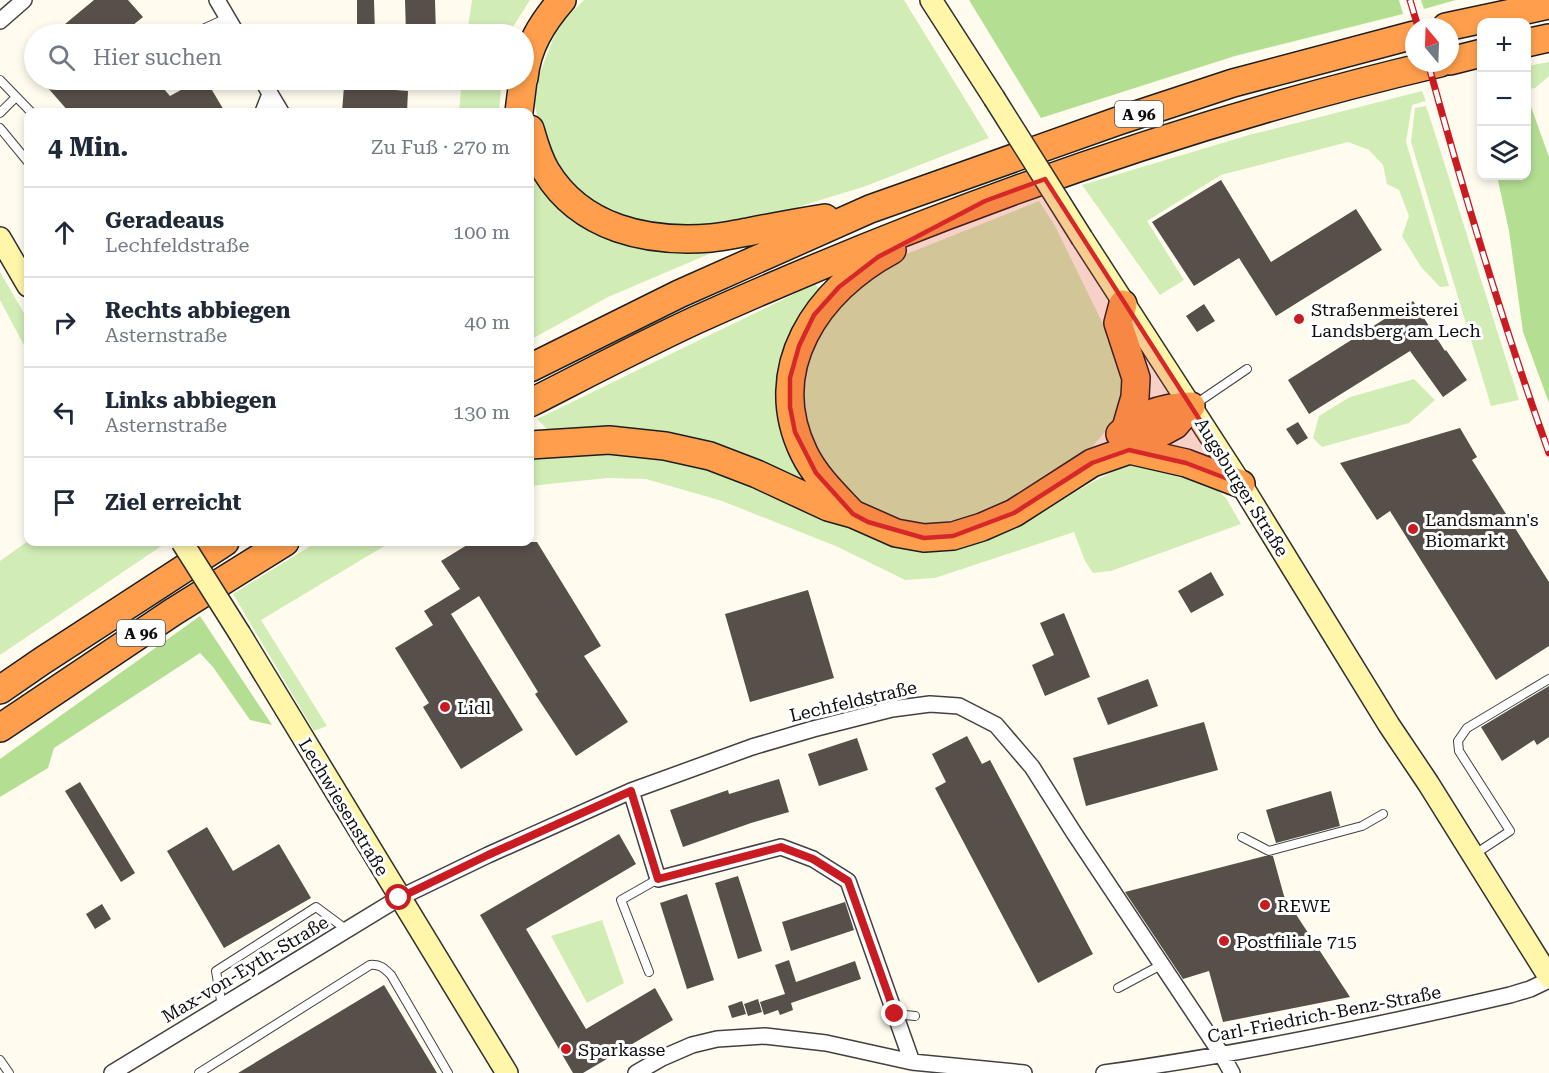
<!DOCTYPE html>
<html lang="de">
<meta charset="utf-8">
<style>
body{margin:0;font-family:"Roboto Serif",serif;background:#f6f6f7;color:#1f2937}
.controls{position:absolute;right:18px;top:18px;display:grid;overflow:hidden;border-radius:12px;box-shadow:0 3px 9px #0003}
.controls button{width:54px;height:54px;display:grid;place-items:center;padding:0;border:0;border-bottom:2px solid #e0e1e3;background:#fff;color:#1f2937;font:30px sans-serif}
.compass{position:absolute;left:1405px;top:18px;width:54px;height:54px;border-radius:50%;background:#fff;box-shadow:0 3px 9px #0003;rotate:341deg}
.stop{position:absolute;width:18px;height:18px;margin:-14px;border:4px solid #c91b22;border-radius:50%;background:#fff}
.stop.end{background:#c91b22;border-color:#fff;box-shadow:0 2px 6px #0008}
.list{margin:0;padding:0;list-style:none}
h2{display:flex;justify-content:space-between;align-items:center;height:78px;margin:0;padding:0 24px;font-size:26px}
h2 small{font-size:20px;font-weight:400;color:#747a83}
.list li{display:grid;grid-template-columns:39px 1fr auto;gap:18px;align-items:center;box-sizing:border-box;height:90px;padding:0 24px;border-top:2px solid #e0e1e3}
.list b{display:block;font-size:22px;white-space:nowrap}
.list p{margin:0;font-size:20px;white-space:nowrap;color:#747a83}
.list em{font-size:20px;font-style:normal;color:#747a83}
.icon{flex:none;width:33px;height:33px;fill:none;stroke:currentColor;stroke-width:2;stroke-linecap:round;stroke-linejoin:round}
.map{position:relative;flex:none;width:1549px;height:1073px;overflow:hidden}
.search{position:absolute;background:#fff;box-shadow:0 3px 9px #0003;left:24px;top:24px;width:510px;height:66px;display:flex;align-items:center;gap:15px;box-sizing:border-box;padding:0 21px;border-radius:33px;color:#747a83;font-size:22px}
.panel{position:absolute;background:#fff;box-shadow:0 3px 9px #0003;left:24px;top:108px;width:510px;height:438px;border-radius:12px}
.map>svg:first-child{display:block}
</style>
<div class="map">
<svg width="1549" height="1073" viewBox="0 0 1549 1073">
<rect width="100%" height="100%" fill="#fffcef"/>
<path fill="#d1edb5" d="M472 0H530L511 30 510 34H467Z
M584 0H904L989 138 866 186 772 215 713 227 629 223 581 201 545 151 534 101 538 78 558 26Z
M1549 62V76L1535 88 1527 89V66Z
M462 80H502L499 112H459Z
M1422 91 1426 101 1412 105 1406 142 1449 286 1440 287 1421 267 1402 236 1409 216 1399 190 1387 184 1383 165 1369 150 1348 142 1221 175 1147 221 1184 280 1160 295 1082 185 1249 135Z
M1426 106 1431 121 1519 400 1491 406 1411 142 1415 108Z
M530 169 568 215 735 243 608 297 530 340Z
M1039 201 1055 226 1129 377 1117 418 1092 447 996 506 967 518 921 525 878 512 851 499 816 454 799 403 800 376 820 319 879 265Z
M0 272 28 320V353L0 300Z
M815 284 821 290 804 312 786 345 780 381 809 481 801 485 551 433 537 419Z
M1414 379 1435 400 1409 423 1322 447 1313 438 1319 416 1350 397Z
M606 447 706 462 863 529 1023 523 1089 484 1131 462 1200 474 1226 498 1241 524 1111 571 1093 573 1085 561 1074 532 935 578 905 580 838 547 722 501 646 479 608 478 530 486V455Z
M28 541 161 542 163 545 0 655V561Z
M317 542H391L261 620 327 726 314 731 233 594Z
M602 920 624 983 587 1003 551 936Z"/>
<path fill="#b4df93" d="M969 0H1399L1403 14 1235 56 1041 118Z
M1421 0H1456L1424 9Z
M1529 101 1549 157V403L1523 332 1509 231 1497 176H1526V102Z
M200 616 272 725 250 720 213 667 200 653 54 748 48 768 0 797V759Z"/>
<path fill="#574f49" d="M94 0H128L143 17 122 34H53Z
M357 0H374L375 34H357Z
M405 0H435L436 34H406Z
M41 80H156L170 96 199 80H206L225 112H69Z
M344 86 408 91 407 112H342Z
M1221 180 1271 262 1356 209 1382 250 1276 316 1239 258 1194 286 1152 222Z
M1413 301 1445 351 1446 350 1467 380 1443 397 1410 351 1309 414 1288 380Z
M1204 304 1215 321 1197 332 1186 316Z
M1298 422 1308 438 1297 445 1286 429Z
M1460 428 1477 457 1472 460 1549 582V646L1496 680 1390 511 1377 520 1340 463Z
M472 542H537L601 646 584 656 628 722 576 756 535 694 538 692 479 596 451 614 523 730 461 769 423 707 429 703 395 648 433 625 424 611 460 589 441 561Z
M1211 572 1224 595 1191 613 1178 591Z
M808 590 834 678 750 702 725 614Z
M1064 613 1090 677 1045 696 1032 665 1054 655 1040 623Z
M1148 679 1158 706 1108 725 1097 698Z
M1549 686V737L1537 745 1534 740 1502 761 1481 727Z
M1204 722 1218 770 1086 806 1073 758Z
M967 736 982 764 990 760 1093 954 1038 983 935 788 946 782 932 754Z
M857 738 868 770 819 786 808 754Z
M779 779 789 812 751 823 683 847 670 810 728 790 729 794Z
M80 782 135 873 121 882 65 791Z
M1331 791 1340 826 1276 843 1266 810Z
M207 827 233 871 279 844 311 898 224 948 167 851Z
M619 834 636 864 526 929 586 1029 655 988 673 1020 583 1073H573L480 915Z
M1265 856H1273L1284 896 1350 997 1223 1022 1209 971 1183 979 1125 892Z
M738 876 762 951 738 959 715 883Z
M687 894 714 980 687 989 660 903Z
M845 902 854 930 791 951 782 922Z
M102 904 111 919 95 929 86 914Z
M789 960 796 982 855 961 861 979 791 1003 793 1010 780 1015 778 1010 764 1015 760 1002 785 994 775 965Z
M384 985 437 1073H238Z
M758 999 762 1012 748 1016 744 1004Z
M742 1001 746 1014 732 1018 728 1006Z"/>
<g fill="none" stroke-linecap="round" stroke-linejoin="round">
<defs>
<path id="lane" d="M192 34 227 18
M0 80 31 112
M0 113 16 97
M0 128 28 162
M1194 405 1247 369
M1242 837 1269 851 1362 826 1383 814
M1475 854 1510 831 1459 751 1458 741 1467 728 1549 679
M649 972 621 900 658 879
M1118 988 1161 965
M222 1006 216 971 316 907 347 930
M895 1014 915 1016
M0 1060 9 1073
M199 1073 370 965C380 964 384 968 391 975L448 1073"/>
<path id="street" d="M217 0 237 34
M0 21 24 0
M262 80 281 112
M263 112 270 94
M631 791 658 879 781 847 813 859 848 881 912 1062
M112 1073 399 898 488 855 631 791 752 747 813 729 892 709 930 704 959 706 996 725 1032 767 1074 833 1222 1055 1232 1073
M636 1073 662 1058 692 1045 717 1039 765 1036 826 1043 912 1062 1024 1073
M1104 1073C1241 1054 1376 1026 1510 995L1530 989 1549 980"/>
<path id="secondary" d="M931 0 994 98
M0 238 28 286
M1082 238 1241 484 1389 725 1428 783 1549 977
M240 634 507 1073"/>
<path id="highway" d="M1446 27 1549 5
M1526 43 1549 38
M1450 61 1482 53
M524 78C527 47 542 23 562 0
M519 112 523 80
M530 129C534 143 538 158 546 171 581 229 648 243 711 238 723 237 736 234 748 232 773 227 799 222 825 218
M1123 304 1118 323 1136 378 1135 397 1126 428
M530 368 679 294 870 209 1118 121 1233 83 1414 35
M530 403C585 375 640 346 696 320 936 212 1184 123 1440 63
M1120 434C1139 414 1165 407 1191 406
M530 445 609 440 665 446 710 456 757 474 828 507 853 514 896 533 924 538 953 536 982 527 1014 513 1092 463 1129 450 1175 425 1191 406
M1129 450 1186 463 1241 484
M852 513C835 495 815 476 804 453 763 369 817 290 892 250
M0 690 42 661 225 542
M0 728 173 612 285 542"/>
</defs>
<use href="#lane" stroke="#414141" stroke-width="10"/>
<use href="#street" stroke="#414141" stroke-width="18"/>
<use href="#secondary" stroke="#303030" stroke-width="24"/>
<use href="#highway" stroke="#1f1f1f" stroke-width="30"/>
<use href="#lane" stroke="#fff" stroke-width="8"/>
<use href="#street" stroke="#fff" stroke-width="15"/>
<use href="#secondary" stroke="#fff6aa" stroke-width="21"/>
<use href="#highway" stroke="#ff9f4d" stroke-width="27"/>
<defs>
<path id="rail" d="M1410 0 1418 27
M1428 63C1464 194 1503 325 1549 453"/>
</defs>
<use href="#rail" stroke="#c91b22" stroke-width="7"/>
<use href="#rail" stroke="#fff" stroke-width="4.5" stroke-dasharray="14" stroke-linecap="butt"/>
<defs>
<path id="secondary-bridge" d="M994 98 1082 238
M182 542 240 634"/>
</defs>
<use href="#secondary-bridge" stroke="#303030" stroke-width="24" stroke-linecap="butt"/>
<use href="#secondary-bridge" stroke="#fff6aa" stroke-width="21"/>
</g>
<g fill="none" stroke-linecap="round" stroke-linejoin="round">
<path stroke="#c91b22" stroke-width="8" d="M399 898 488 855 631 791 658 879 781 847 813 859 848 881 895 1014"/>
</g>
<path fill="#d62828" fill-opacity="0.2" stroke="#d62828" stroke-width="4.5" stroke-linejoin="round" d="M1045 179 1241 484 1186 463 1129 450 1092 463 1014 513 953 536 924 538 868 522 853 514 816 473 795 432 790 407V378L799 346 814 315 839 287 878 257 985 201Z"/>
<g fill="#c91b22" stroke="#fff" stroke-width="2">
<circle cx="1299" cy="319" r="6"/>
<circle cx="1413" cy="529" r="6"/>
<circle cx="445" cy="707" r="6"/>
<circle cx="1265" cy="905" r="6"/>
<circle cx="1224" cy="941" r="6"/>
<circle cx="566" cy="1049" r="6"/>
</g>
<g text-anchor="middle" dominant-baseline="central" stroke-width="6" stroke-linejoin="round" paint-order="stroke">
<g fill="#fff" stroke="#565656" stroke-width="1.5">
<rect x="1115" y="101" width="48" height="26" rx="4.5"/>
<rect x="117" y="620" width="48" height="26" rx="4.5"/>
</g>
<g font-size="16" font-weight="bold" fill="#0e0e0e">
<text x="1139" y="114">A 96</text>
<text x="141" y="633">A 96</text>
</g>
<g font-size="18" fill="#0e0e0e" stroke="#fff" text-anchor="start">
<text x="1311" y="309">Straßenmeisterei<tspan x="1311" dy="21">Landsberg am Lech</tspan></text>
<text x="1425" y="519">Landsmann's<tspan x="1425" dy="21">Biomarkt</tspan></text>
<text x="457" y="707">Lidl</text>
<text x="1277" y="905">REWE</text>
<text x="1236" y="941">Postfiliale 715</text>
<text x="578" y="1049">Sparkasse</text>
</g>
<g font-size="18" fill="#0e0e0e" stroke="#fff">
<text transform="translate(1242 487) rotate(58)">Augsburger Straße</text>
<text transform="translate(853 701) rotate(-13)">Lechfeldstraße</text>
<text transform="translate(344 807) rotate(59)">Lechwiesenstraße</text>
<text transform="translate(245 969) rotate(-31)">Max-von-Eyth-Straße</text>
<text transform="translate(1324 1014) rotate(-11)">Carl-Friedrich-Benz-Straße</text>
</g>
</g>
</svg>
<div class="controls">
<button>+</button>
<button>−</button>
<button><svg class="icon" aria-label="layers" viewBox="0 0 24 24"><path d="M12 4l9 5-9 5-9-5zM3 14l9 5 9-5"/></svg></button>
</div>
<svg class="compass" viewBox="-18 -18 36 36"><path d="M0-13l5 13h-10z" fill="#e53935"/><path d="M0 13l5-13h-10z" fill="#747a83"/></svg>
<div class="stop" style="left:399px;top:898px"></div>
<div class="stop end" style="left:895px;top:1014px"></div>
<div class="search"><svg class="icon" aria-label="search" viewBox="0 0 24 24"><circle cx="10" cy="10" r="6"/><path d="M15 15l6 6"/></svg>Hier suchen</div>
<section class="panel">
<h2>4 Min.<small>Zu Fuß · 270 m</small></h2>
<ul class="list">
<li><svg class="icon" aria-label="ahead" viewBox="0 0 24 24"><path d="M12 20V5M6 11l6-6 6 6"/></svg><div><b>Geradeaus</b><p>Lechfeldstraße</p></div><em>100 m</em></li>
<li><svg class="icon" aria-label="right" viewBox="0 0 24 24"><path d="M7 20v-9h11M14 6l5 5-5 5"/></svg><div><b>Rechts abbiegen</b><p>Asternstraße</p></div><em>40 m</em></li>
<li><svg class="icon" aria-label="left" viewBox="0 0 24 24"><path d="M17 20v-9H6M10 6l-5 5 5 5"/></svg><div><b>Links abbiegen</b><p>Asternstraße</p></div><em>130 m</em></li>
<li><svg class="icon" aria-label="arrive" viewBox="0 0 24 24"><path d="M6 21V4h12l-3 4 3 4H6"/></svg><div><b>Ziel erreicht</b></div></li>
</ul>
</section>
</div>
